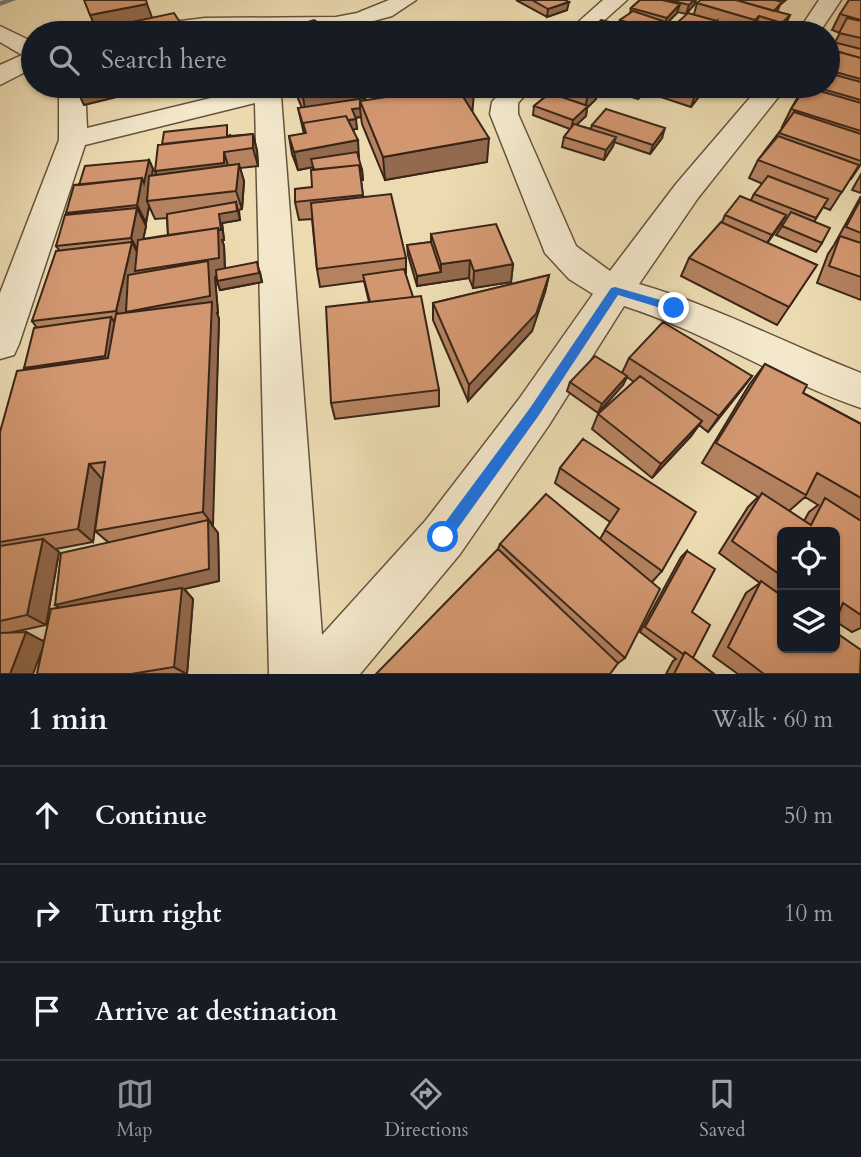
<!DOCTYPE html>
<meta charset="utf-8">
<style>
body{margin:0;font-family:Cardo,serif;background:#20242c;color:#f1f3f6}
.controls{position:absolute;right:21px;bottom:21px;display:grid;overflow:hidden;border-radius:10px;box-shadow:0 2px 5px #0004}
.controls button{width:63px;height:63px;display:grid;place-items:center;padding:0;border:0;border-bottom:2px solid #363941;background:#171b24;color:#f1f3f6;font:35px sans-serif}
.stop{position:absolute;width:21px;height:21px;margin:-16px;border:5px solid #1a73e8;border-radius:50%;background:#fff}
.stop.end{background:#1a73e8;border-color:#fff;box-shadow:0 2px 7px #0008}
.list{margin:0;padding:0;list-style:none}
h2{display:flex;justify-content:space-between;align-items:center;height:91px;margin:0;padding:0 28px;font-size:30px}
h2 small{font-size:23px;font-weight:400;color:#9ea1a6}
.list li{display:grid;grid-template-columns:46px 1fr auto;gap:21px;align-items:center;box-sizing:border-box;height:98px;padding:0 28px;border-top:2px solid #363941}
.list b{display:block;font-size:26px;white-space:nowrap}
.list em{font-size:23px;font-style:normal;color:#9ea1a6}
.icon{flex:none;width:38px;height:38px;fill:none;stroke:currentColor;stroke-width:2;stroke-linecap:round;stroke-linejoin:round}
.map{position:relative;flex:none;width:861px;height:674px;overflow:hidden}
.search{position:absolute;background:#171b24;box-shadow:0 2px 5px #0004;left:21px;right:21px;top:21px;height:77px;display:flex;align-items:center;gap:18px;box-sizing:border-box;padding:0 24px;border-radius:38px;color:#9ea1a6;font-size:26px}
.sheet{height:385px;background:#171b24}
nav{display:flex;justify-content:space-around;align-items:center;box-sizing:border-box;height:98px;border-top:2px solid #363941;background:#171b24;font-size:19px;color:#9ea1a6}
nav a{display:grid;justify-items:center;gap:4px}
nav .on{color:#8c9099}
.map>svg:first-child{display:block}
</style>
<div class="map">
<svg width="861" height="674" viewBox="0 0 861 674">
<rect width="100%" height="100%" fill="#ecdbb1"/>
<filter id="stains"><feTurbulence type="fractalNoise" baseFrequency=".00286" numOctaves="4"/><feColorMatrix values="0 0 0 0 .2 0 0 0 0 .09 0 0 0 0 .02 0 0 0 .5 -.17"/></filter>
<radialGradient id="worn" r=".72"><stop offset=".6" stop-color="#630" stop-opacity="0"/><stop offset="1" stop-color="#630" stop-opacity=".3"/></radialGradient>
<g fill="none" stroke-linecap="round" stroke-linejoin="round">
<path fill="#767e77" fill-rule="evenodd" d="M4 0H16L0 6V1Z"/>
<defs>
<path id="minor" d="M389 0H416L392 16 336 31 128 33 132 28 140 26 205 18 336 17 357 13Z
M603 0H627L590 33H566Z
M819 0H841L819 33H797Z
M0 26 33 42V68L0 85V65L22 55 0 42Z
M59 86H85L87 128 260 86H304L300 91 281 96 322 635 426 520 519 399 593 294 569 279 545 253 490 114 492 102 506 86H533L518 103V114L576 246 610 271 676 184 760 86H787L698 198 639 284C715 306 787 344 861 373V408C779 380 706 332 624 306L549 425 460 554 360 674H269L255 103 85 145 19 344 14 355 0 359V293L59 140Z"/>
</defs>
<use href="#minor" stroke="#66533e" stroke-width="3"/>
<use href="#minor" fill="#f3e8cc" fill-rule="evenodd"/>
</g>
<path fill="#b58260" stroke="#392618" stroke-width="2" fill-rule="evenodd" d="M516 0H565L567 10 547 17Z
M640 0H696L694 5 686 14 678 12 668 22 666 31 664 33H592L593 29 619 25 620 20 630 14 631 8Z
M701 0H786L780 5 777 12 790 15 781 33H738L716 26 714 30 711 33H674L676 30 678 22 694 14 697 3Z
M861 0V164L851 179H850L830 210 823 207 814 222 822 243 816 252 776 235 787 219 784 218 767 243 817 265 777 325 681 276 689 258 722 222 725 215 751 200 754 194 763 184 749 178 758 160 783 127H782L791 109 804 86H828V49L835 42 840 33 832 30 840 14Z
M293 86H359L360 99 366 100 472 112 487 162 385 180 362 124 361 117 355 118 357 129H353L359 158H358L362 170 363 180H361L363 197 406 258V276L439 390V406L335 419 331 403 369 302 364 281 320 287 317 269 312 219 299 220 295 202 312 187 313 170V167L298 170 292 154 289 136 304 134 298 108H302Z
M535 86H599L596 99 587 108 586 116 576 125 591 129 592 125 662 138 650 154 614 142 613 146 604 160 562 147 564 137 570 129 533 115 534 106 544 98 534 94Z
M619 86H707L691 107 643 91 642 95 638 99 617 92Z
M253 134 257 151 258 166 240 168 244 181 242 209 239 210 240 220 222 223 224 240H222L224 246 225 268 260 272 262 282 220 290 216 277H215L218 313H217L219 319 212 525 218 533 219 581 184 589 193 599 187 674H37L42 651 0 674V432L25 370 37 328 32 321 59 250 56 246 67 215 66 213 79 185 149 160 153 169 152 175H156L155 171 230 135V136ZM149 206 155 219 167 218 168 235 143 239 146 226 145 223H146ZM102 479 95 531 108 542 59 607 44 641 9 633 46 625 59 552 56 549 93 542Z
M861 174V193L852 190Z
M861 196V300L817 283 828 254 834 245Z
M431 234 513 264 511 282 473 288 469 278 417 286 408 255 407 245 431 242Z
M549 275 545 292 532 331 468 401 433 320V303Z
M629 358 752 376 708 432 699 425 691 436 652 478 592 429 598 414 634 382 627 377 623 385 598 413 567 391 570 382 622 373Z
M765 364 803 393 861 424V628L852 632 835 621V532H782V648L860 674H738L713 656 746 593 760 583 719 553 748 507 758 497 702 463 749 385ZM805 497 818 505 809 512 804 521 789 511Z
M583 439 662 571 652 582 625 658 617 664 498 549 500 544 600 539 610 522 555 483 560 468Z
M687 551 692 612 693 658 714 674H666L673 661 676 659 640 632 681 557Z"/>
<path fill="#936a4e" stroke="#392618" stroke-width="2" d="M694 0H696L694 5 686 14 689 5Z
M569 2 567 10 547 17 548 9Z
M147 4 153 20 97 31 90 15Z
M680 4 677 13 666 24 669 23 666 31 664 33H656L664 26 667 18Z
M790 15 782 32 781 33H777L782 23Z
M759 16 753 33H750L755 20Z
M717 21 714 30 711 33H706L707 30Z
M85 86H135L137 92 84 105 76 88Z
M139 86H164L141 91Z
M596 86H599L596 99 587 108 586 116 571 130 573 120 585 109 588 94Z
M645 86 642 95 638 99 641 90Z
M700 86H707L705 89 691 107 697 89Z
M359 87 361 103 306 115 303 97Z
M474 93 472 116 462 95Z
M360 108 361 117 353 118 352 109Z
M356 119 357 129 307 137 304 127Z
M665 128 662 138 650 154 653 145Z
M253 134 257 151 258 166 253 148Z
M616 137 613 146 604 160 606 150Z
M489 138 487 162 385 180 383 157Z
M358 140 359 158 298 170 294 152Z
M224 152 229 169 162 189 155 171Z
M149 160 153 169 147 201 149 206 146 223 137 205 142 178Z
M239 164 244 181 242 209 236 191Z
M362 170 363 180 317 187Z
M236 202 240 220 222 223 224 240H222L224 246 225 275 215 277 218 313H217L219 319 213 525 203 512 126 328 116 311 132 242 141 260 219 214Z
M137 208 146 226 140 255 131 238Z
M786 215 781 224 766 245 772 235Z
M470 260 469 278 417 286V276L441 272V264Z
M257 262 262 282 220 290 217 281Z
M513 264 511 282 473 288 474 271Z
M549 275 545 292 532 331 468 401 469 385Z
M111 317 122 334 117 372 38 385 24 368Z
M627 376 623 385 598 413 602 404Z
M752 376 740 392 708 432 719 416Z
M702 421 691 436 652 478 661 464Z
M89 464 102 479 93 542 78 529Z
M208 520 218 533 219 581 184 589 193 599 187 674 72 615 55 605Z
M43 539 59 552 46 625 27 615Z
M26 632 45 642 33 674H10Z"/>
<path fill="#d29770" stroke="#392618" stroke-width="2" d="M84 0H146L147 4 90 15Z
M532 0H565L569 2 548 9Z
M640 0H662L680 4 667 18 631 8Z
M669 0H694L689 5Z
M701 0H736L790 15 782 23 759 16 755 20 697 3Z
M736 0H775L782 2 774 11Z
M849 0H861V20L840 14Z
M633 11 669 23 657 32 620 20Z
M174 13 187 33H80Z
M688 13 717 21 707 30 678 22Z
M847 18 861 21V38L839 33Z
M314 20 331 30 322 33H292L286 29Z
M601 20 654 33H611L593 29Z
M678 26 707 33H674Z
M833 42 861 49V58L829 49Z
M828 49 861 58V79L828 70Z
M828 73 861 82V100L812 86H828Z
M297 86H359V87L303 97Z
M457 86H469L474 93 462 95 489 138 383 157 360 101Z
M562 86H596L588 94Z
M628 86H645L641 90Z
M685 86H700L697 89Z
M806 87 861 103V131L791 109Z
M550 93 588 106 573 120 534 106Z
M365 98 366 100 360 101V108L352 109 356 119 348 120 346 116 303 123 304 128 298 108Z
M606 109 665 128 653 145 592 125Z
M794 112 861 134V161L779 133Z
M346 116 358 140 294 152 289 136 306 133 303 123Z
M574 124 616 137 606 150 564 137Z
M227 125V137L162 144 164 132Z
M253 134V148L224 152V163L155 171 158 145Z
M778 136 859 165 842 192 758 160Z
M357 152 362 170H360L359 165 314 170 311 159Z
M149 160 144 183 142 178 79 185 85 166Z
M239 164 236 191 147 201 149 176Z
M359 165 363 195 295 202V189L312 187 311 170Z
M768 176 828 199 816 218 754 194Z
M142 178 137 205 66 213 74 185Z
M391 194 406 258 317 269 311 203Z
M740 196 786 215 772 235 725 215Z
M861 199V233L846 227Z
M236 202 237 211 219 214 221 230H219L218 228 168 235 167 214Z
M137 208 131 238 56 246 65 215Z
M791 212 830 228 822 243 782 226Z
M721 222 817 265 789 307 689 258Z
M496 224 513 264 474 271 470 260 441 264 431 234Z
M218 228 219 258 135 271 138 240Z
M840 236 861 243V277L829 266Z
M132 242 116 311 32 321 56 251Z
M431 242 441 272 417 276 407 245Z
M208 261 210 296 126 312 128 275Z
M257 262 259 273 217 281 216 270Z
M404 269 413 297 370 302 363 275Z
M549 275 536 314 469 385 433 303Z
M421 296 439 390 331 403 326 307Z
M212 302 203 512 95 531 105 462 89 464 78 529 0 542V432L17 371 108 358 116 314Z
M111 317 105 356 24 368 34 328Z
M663 322 752 376 719 416 629 358Z
M595 356 627 376 602 404 570 382Z
M765 364 807 385 803 393 861 424V498L817 473 806 495 716 443Z
M640 376 702 421 661 464 598 414Z
M583 439 696 512 662 571 605 530 619 509 560 468Z
M762 493 811 525 825 498 861 521V615L843 603 838 615 835 613V532H782V576L732 541Z
M546 494 660 589 625 658 500 544Z
M208 520 209 569 55 605 61 553Z
M43 539 27 615 0 621V546Z
M498 549 618 663 610 674H376Z
M687 551 715 569 692 612 710 625 693 658 685 652 683 654 645 627Z
M761 581 782 596V648H835V632L861 650 860 674H764L728 647Z
M182 588 174 667 131 674H37L51 609Z
M26 632 10 674H0V633Z
M685 652 714 674H674Z"/>
<path fill="#1a73e8" d="M615 287 678 305 680 308 674 312 618 295 539 415 448 542H438L436 537 438 532 530 408 611 288Z"/>
<rect width="100%" height="100%" filter="url(#stains)"/>
<rect width="100%" height="100%" fill="url(#worn)"/>
</svg>
<div class="controls">
<button><svg class="icon" aria-label="locate" viewBox="0 0 24 24"><circle cx="12" cy="12" r="6"/><path d="M12 2v4M12 18v4M2 12h4M18 12h4"/></svg></button>
<button><svg class="icon" aria-label="layers" viewBox="0 0 24 24"><path d="M12 4l9 5-9 5-9-5zM3 14l9 5 9-5"/></svg></button>
</div>
<div class="stop" style="left:443px;top:537px"></div>
<div class="stop end" style="left:674px;top:308px"></div>
<div class="search"><svg class="icon" aria-label="search" viewBox="0 0 24 24"><circle cx="10" cy="10" r="6"/><path d="M15 15l6 6"/></svg>Search here</div>
</div>
<section class="sheet">
<h2>1 min<small>Walk · 60 m</small></h2>
<ul class="list">
<li><svg class="icon" aria-label="ahead" viewBox="0 0 24 24"><path d="M12 20V5M6 11l6-6 6 6"/></svg><div><b>Continue</b></div><em>50 m</em></li>
<li><svg class="icon" aria-label="right" viewBox="0 0 24 24"><path d="M7 20v-9h11M14 6l5 5-5 5"/></svg><div><b>Turn right</b></div><em>10 m</em></li>
<li><svg class="icon" aria-label="arrive" viewBox="0 0 24 24"><path d="M6 21V4h12l-3 4 3 4H6"/></svg><div><b>Arrive at destination</b></div></li>
</ul>
</section>
<nav>
<a class="on"><svg class="icon" aria-label="map" viewBox="0 0 24 24"><path d="M3 6l6-2 6 2 6-2v14l-6 2-6-2-6 2zM9 4v14M15 6v14"/></svg>Map</a>
<a><svg class="icon" aria-label="directions" viewBox="0 0 24 24"><path d="M12 3l9 9-9 9-9-9zM9 14v-3h6M13 9l2 2-2 2"/></svg>Directions</a>
<a><svg class="icon" aria-label="saved" viewBox="0 0 24 24"><path d="M7 4h10v16l-5-4-5 4z"/></svg>Saved</a>
</nav>
